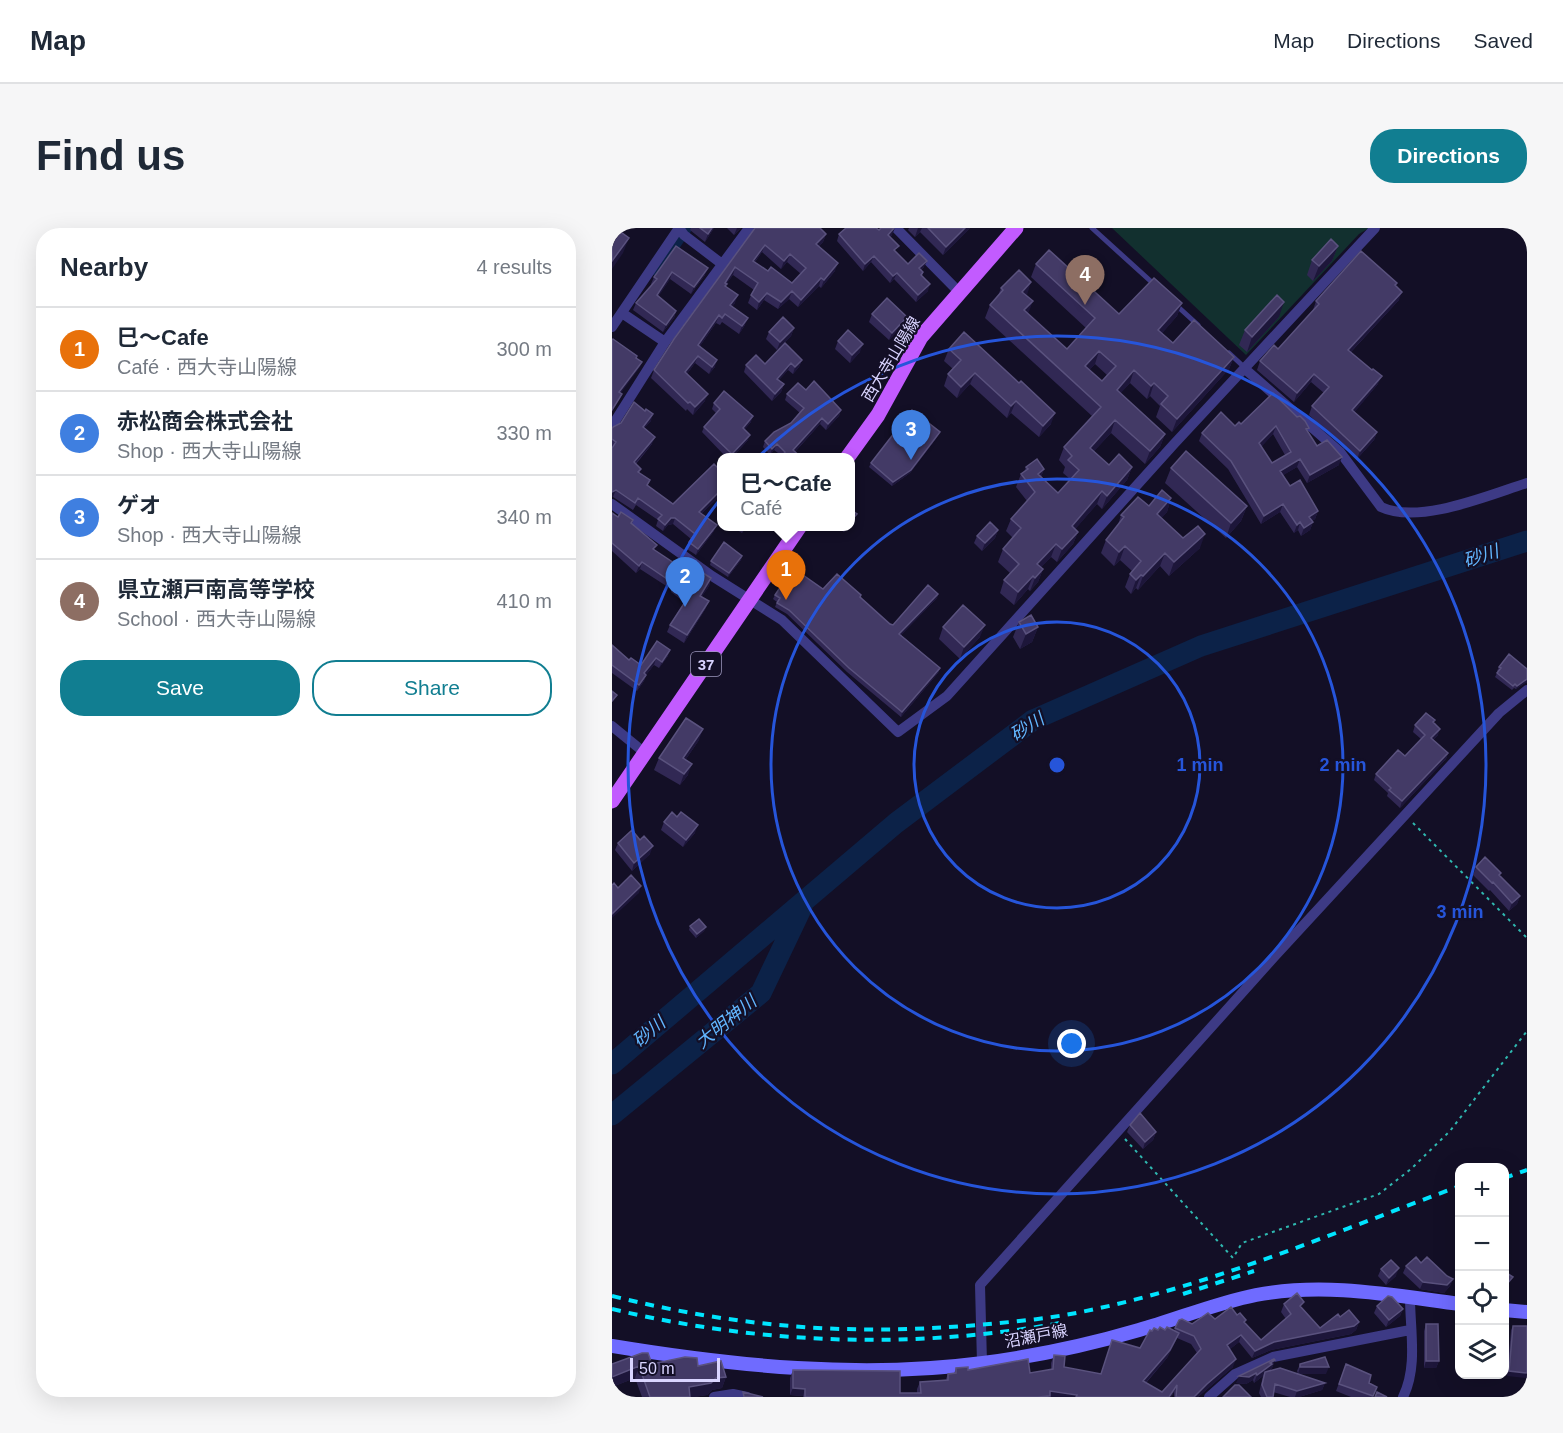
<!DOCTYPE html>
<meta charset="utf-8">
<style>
body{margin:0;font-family:Arial,"Noto Sans JP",sans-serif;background:#f6f6f7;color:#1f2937}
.controls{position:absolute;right:18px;bottom:18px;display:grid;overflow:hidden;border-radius:12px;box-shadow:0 6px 24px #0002}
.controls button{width:54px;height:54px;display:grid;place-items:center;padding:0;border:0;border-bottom:2px solid #e0e1e3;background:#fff;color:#1f2937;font:30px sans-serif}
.scale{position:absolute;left:18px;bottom:15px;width:90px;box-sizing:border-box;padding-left:6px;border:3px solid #d9d4ff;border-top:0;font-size:16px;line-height:21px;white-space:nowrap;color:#d9d4ff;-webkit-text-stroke:4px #130f26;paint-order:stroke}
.you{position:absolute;left:460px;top:816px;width:21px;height:21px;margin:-15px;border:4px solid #fff;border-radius:50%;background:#1a73e8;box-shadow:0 0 0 9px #1a73e833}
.badge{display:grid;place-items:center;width:39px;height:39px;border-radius:50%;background:#117e91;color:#fff;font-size:20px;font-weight:700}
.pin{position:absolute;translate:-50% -50px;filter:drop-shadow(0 2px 3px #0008)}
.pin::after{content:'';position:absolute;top:32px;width:21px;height:18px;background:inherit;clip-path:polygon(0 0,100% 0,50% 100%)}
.popup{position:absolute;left:105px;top:225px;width:138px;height:78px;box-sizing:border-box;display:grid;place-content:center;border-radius:12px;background:#fff;filter:drop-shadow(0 2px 4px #0005);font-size:20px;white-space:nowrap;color:#747a83}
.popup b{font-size:22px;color:#1f2937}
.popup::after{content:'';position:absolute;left:50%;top:100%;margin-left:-12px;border:12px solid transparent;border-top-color:#fff}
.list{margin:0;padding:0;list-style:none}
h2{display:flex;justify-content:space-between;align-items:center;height:78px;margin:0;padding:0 24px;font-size:26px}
h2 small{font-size:20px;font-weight:400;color:#747a83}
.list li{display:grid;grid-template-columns:39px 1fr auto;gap:18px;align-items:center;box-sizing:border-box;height:84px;padding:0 24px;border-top:2px solid #e0e1e3}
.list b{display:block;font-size:22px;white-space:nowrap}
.list p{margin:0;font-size:20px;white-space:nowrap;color:#747a83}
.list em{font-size:20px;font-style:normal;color:#747a83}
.actions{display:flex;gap:12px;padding:18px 24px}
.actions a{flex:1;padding:14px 0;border:2px solid #117e91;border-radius:24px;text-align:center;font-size:21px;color:#117e91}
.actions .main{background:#117e91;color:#fff}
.icon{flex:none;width:33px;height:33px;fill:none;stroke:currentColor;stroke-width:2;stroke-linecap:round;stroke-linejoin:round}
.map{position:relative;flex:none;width:915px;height:1169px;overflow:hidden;border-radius:24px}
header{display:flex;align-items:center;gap:36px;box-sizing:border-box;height:84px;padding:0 30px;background:#fff;border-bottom:2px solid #e0e1e3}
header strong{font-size:28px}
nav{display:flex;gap:33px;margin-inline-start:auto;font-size:21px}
.intro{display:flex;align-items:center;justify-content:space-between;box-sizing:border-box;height:144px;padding:0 36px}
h1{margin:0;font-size:42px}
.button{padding:15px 27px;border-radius:24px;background:#117e91;color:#fff;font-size:21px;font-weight:700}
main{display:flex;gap:36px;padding:0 36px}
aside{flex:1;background:#fff;border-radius:24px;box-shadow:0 6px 24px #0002}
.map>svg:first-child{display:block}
</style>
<header>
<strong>Map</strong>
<nav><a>Map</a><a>Directions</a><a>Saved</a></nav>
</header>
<div class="intro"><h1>Find us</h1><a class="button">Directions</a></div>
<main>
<aside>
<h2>Nearby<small>4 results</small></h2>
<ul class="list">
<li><span class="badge" style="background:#e8710a">1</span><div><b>巳～Cafe</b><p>Café · 西大寺山陽線</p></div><em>300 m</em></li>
<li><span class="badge" style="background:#3f7fe0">2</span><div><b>赤松商会株式会社</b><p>Shop · 西大寺山陽線</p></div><em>330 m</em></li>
<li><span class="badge" style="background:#3f7fe0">3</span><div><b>ゲオ</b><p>Shop · 西大寺山陽線</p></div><em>340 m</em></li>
<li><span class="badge" style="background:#8d6e63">4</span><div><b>県立瀬戸南高等学校</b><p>School · 西大寺山陽線</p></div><em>410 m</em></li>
</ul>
<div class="actions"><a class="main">Save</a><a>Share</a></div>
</aside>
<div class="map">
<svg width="915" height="1169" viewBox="0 0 915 1169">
<rect width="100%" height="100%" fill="#130f26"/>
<path fill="#12302f" d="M500 0H757L747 6 634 127Z"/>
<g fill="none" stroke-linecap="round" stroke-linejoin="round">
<path stroke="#0c2248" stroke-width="12" d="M45 42 74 0"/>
<path stroke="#0c2248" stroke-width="21" d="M0 836 284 595 421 492 589 418 915 313
M0 887 149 765 190 679"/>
<path stroke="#2fb8b0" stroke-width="2" stroke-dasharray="3 4.5" stroke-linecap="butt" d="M801 595 915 710
M513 911 621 1030 630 1015 767 966 799 941 838 903 915 803"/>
<path stroke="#3d3a85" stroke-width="5" d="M480 0 544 58
M564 77 586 97
M617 125 632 139"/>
<path stroke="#3d3a85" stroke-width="10" d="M67 0 72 7 110 36
M284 0 347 64
M10 85 53 114
M0 99 67 0
M633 141 728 224 769 279C807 297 877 267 915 255
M0 198 53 114 137 0
M0 276 100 348 170 392 286 504 335 468 562 216 763 0
M0 498 33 525
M370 1135 368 1057 663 728 887 485 915 462
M102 1169 121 1166 135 1169
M597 1169 623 1146 661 1129 798 1102
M791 1169C806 1139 798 1102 798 1069"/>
<path stroke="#6f6bff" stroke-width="14" d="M892 1082 915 1084
M0 1118C121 1138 249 1151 371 1135 424 1128 476 1117 527 1102 566 1091 604 1075 644 1067 713 1054 779 1067 848 1076"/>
<path stroke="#c25bff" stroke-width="15" d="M235 230 266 187 309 109 404 0
M0 573 188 298"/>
<path stroke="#00e5ff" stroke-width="4" stroke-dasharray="9 8" stroke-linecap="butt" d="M892 950 915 942
M571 1066 642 1043
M0 1068C125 1099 236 1108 365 1097 399 1094 435 1091 469 1084 599 1058 723 1004 848 958
M0 1081C146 1116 300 1122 448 1095"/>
</g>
<path fill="#312854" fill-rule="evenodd" d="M79 0H102L93 14 78 2Z
M115 0H129L122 7Z
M143 0 214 6 211 14 207 18 223 43 209 60 207 58 186 79 177 71 166 81 152 72 145 82 136 75 139 67 142 62 121 47 114 56V58L123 75 120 79 133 97 127 106 110 94 108 97 104 95 88 118 103 139 97 146 83 135 75 146 93 173 81 187 75 181 74 183 39 150 42 142ZM150 24 169 41 175 34 189 46 180 55 156 43 143 34Z
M297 0H358L331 27 308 4 303 9 296 2Z
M267 2 280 7 278 9 284 24 296 36 312 39 309 42 311 44 310 48 316 63 304 74 282 51 278 55 259 34 251 43 225 13 227 6Z
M64 18 93 47 79 66 58 51 46 68 64 83 62 90 51 104 21 82 24 75 40 57 39 56 42 49Z
M726 18 720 33 701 53 695 47 700 32Z
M424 36 507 86 570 75 565 88 550 105 561 115 622 129 617 141 560 204 544 189 548 178 538 168 535 171 518 155 508 165 553 206 548 219 533 236 499 205 482 223 497 237 520 239 515 252 490 281 485 276 463 301 466 304 461 316 445 334 439 329 429 339 431 341 426 354 418 363 416 361 402 377 388 365 392 352 398 345 386 334 391 321 401 310 394 303 399 291 415 273 404 259 409 246 412 244 414 239 432 241 429 249 446 265 458 251 451 245 453 239 447 232 452 219 480 188 373 90 378 77 386 68 389 60 414 67 416 86 455 121 474 100 419 49ZM483 136 495 147 490 153 477 142Z
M785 55 784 58 787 72 739 124 766 156 742 184 765 204 762 212 745 231 697 187 700 178 712 165 699 154 682 174 645 142 648 133 666 121 701 82 704 73Z
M260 86 292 96 277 112 257 94Z
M667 89 635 124 627 117 633 102Z
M182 100 179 108 165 122 154 111 157 104Z
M226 113 248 124 238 135 223 121Z
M337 121 439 196 427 209 399 185 395 190 358 156 345 170 332 158 336 146 341 141 332 133Z
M190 132 187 139 181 146 176 142 167 152 172 156 169 164 160 173 132 144 134 137Z
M194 162 229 182 227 188 214 202 208 196 183 224 170 228 162 222 158 227 151 219 153 213 179 195 188 185 173 172 175 166Z
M102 175 139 194 132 202 136 212 120 230H115L90 204 92 199 104 185 100 181Z
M685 189 705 218 727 237 695 255 685 239 671 247 678 258 706 283 703 291 700 293 701 294 698 302 689 308 686 302 682 305 668 284 649 296 616 241 587 213 590 205 629 196ZM661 206 673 227 660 235 649 218Z
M39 193 32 200 40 216 24 236 29 241 27 245 36 258 61 276 110 266 89 286 102 303 84 327 75 321 79 311 61 296 56 297 51 303 44 298 46 292 24 277 21 282 1 269H0V201Z
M326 208 298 245 280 258 257 239 259 235Z
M559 240 635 278 629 293 614 310 553 255Z
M559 270 555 284 549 290 571 310 588 320 557 348 548 338 526 362 524 360 519 366 513 359 518 346 520 343 508 332 502 338 489 325 494 312 506 297 509 287Z
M0 285 6 289 21 292 20 296 43 322 68 349 82 359 99 350 97 358 90 368 94 380 72 415 55 404 58 397 72 374 59 364 61 359 59 361 28 341 24 345 0 323Z
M122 298H135L130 305 122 300Z
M140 298H151L147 303Z
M224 298H237L232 304Z
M386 302 383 310 370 323 362 315 365 308Z
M130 328 129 332 116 349 98 337 99 333Z
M211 361 248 369 278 396 281 397 326 366 325 370 289 407 328 440 326 445 289 489 235 444 175 386 163 379 165 374 161 371 163 367Z
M407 394 426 399 420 414 408 421 401 409Z
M331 399 368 409 348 431 327 411Z
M45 413 56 428 47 440 42 437 34 447 32 453 25 463 0 445V417L17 432 29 437Z
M887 439 913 455 904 461 902 460 900 462 883 449 886 443H885Z
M822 495 826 507 821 512 836 525 834 531 788 580 775 568 776 565 762 552 764 546 793 528 809 511 801 504 803 497Z
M87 512 74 531 76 547 68 557 42 542 47 530Z
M65 589 83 605 71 619 49 602 52 594Z
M6 615 38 626 20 643 3 622Z
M864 639 888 648 908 668 905 676 897 683 878 662 877 663 861 647Z
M78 698 94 699 92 703 84 710 77 702Z
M518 897 544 904 541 912 531 921 515 904Z
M809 1035 841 1051 838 1058 832 1065 808 1061 791 1045 794 1038Z
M769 1041 784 1048 774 1057 766 1048Z
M672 1076 690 1080 708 1100 728 1089 747 1094 744 1102 739 1106 659 1122 640 1130 627 1114 618 1121 621 1139 586 1169H562V1164L559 1169H191V1168L178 1167V1150L181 1142 288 1165H305V1161L308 1154 333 1153 336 1146H342L344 1140 356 1142 418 1145 439 1142V1135L442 1127 452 1139 488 1146 528 1120 540 1103 553 1102 562 1103 567 1092 580 1096 625 1087 649 1112 674 1091 669 1084ZM565 1110 579 1116 585 1125 550 1164 534 1155 555 1130Z
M765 1078 791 1081 788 1088 774 1099 762 1085Z
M814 1096 827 1133 824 1140H812V1103Z
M901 1098H915L895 1148 899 1102Z
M663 1132 660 1140 658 1143 686 1146 685 1143 688 1136 714 1146H687L713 1155 710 1162 687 1169H678L661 1164V1169H649L647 1165 651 1148 642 1155 641 1152 634 1156 624 1155Z
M0 1136H40L86 1138 114 1149 110 1160 100 1162 95 1167 82 1169H30L23 1150 0 1159Z
M734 1136 757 1155 761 1169H739L724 1163Z"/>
<path fill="#1d163a" d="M100 0H102L93 14 96 6Z
M125 0H129L122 7Z
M283 0 280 7 273 14 276 7Z
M306 0H310L308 4 303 9Z
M353 0H358L331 27 334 19Z
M214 6 211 14 201 23 204 16Z
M17 10 11 25 0 41V33Z
M153 17 150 24 138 40 141 33Z
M726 18 720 33 701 53 707 38Z
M178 26 175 34 169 41 172 33Z
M262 28 259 34 251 43 253 36Z
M315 33 312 39 304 46 307 40Z
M226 35 223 43 209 60 212 52Z
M123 39 121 47 110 62 113 55Z
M96 40 93 47 79 66 82 59Z
M60 44 58 51 43 74 45 67Z
M285 45 282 51 278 55 281 48Z
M209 50 207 58 186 79 189 72Z
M419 54 415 67 410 64Z
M318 56 316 63 304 74 306 67Z
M180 63 177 71 166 81 169 74Z
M790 64 787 72 733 130 736 122Z
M155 65 152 72 145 82 147 74Z
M126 67 123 75 116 85 118 77Z
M421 73 416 86 412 82Z
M672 74 667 89 635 124 640 109Z
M570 75 565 88 542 115 546 102Z
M64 83 62 90 51 104 54 97Z
M107 87 104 95 84 124 86 117Z
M295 89 292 96 277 112 280 105Z
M136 90 133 97 127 106 130 98Z
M182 100 179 108 165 122 168 114Z
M251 116 248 124 238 135 240 127Z
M487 123 483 136 469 151 473 138Z
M86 128 83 135 71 152 73 144Z
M622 129 617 141 560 204 565 191Z
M105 132 103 139 97 146 100 139Z
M190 132 187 139 181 146 183 139Z
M30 134 28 139 6 169 7 164Z
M179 135 176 142 162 158 165 151Z
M522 142 518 155 500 175 505 162Z
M363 145 358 156 345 170 349 159Z
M702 146 699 154 682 174 685 165Z
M770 148 766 156 737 191 740 182Z
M542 155 538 168 535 171 539 158Z
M172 156 169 164 160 173 163 166Z
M96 166 93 173 81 187 83 179Z
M404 173 399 185 395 190 399 178Z
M229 182 227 188 214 202 216 196Z
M443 185 439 196 427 209 431 198Z
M41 186 39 193 28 205 31 199Z
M141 188 139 194 129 206 131 200Z
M210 190 208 196 179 228 181 222Z
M503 192 499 205 474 232 478 220Z
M664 198 661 206 645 224 647 215Z
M328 204 326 208 298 245 280 258 281 254Z
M765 204 762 212 745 231 748 223Z
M553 206 548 219 533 236 538 223Z
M138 207 136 212 120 230H119L120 226Z
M43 209 40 216 19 240 22 234Z
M165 216 162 222 158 227 160 221Z
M730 229 727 237 695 255 698 247Z
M688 231 685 239 665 251 668 243Z
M520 239 515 252 490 281 495 268Z
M432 241 427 254 426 246Z
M110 261V266L85 290 87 284Z
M4 262 1 269H0V264Z
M490 263 485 276 455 311 460 298Z
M559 270 555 284 541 300 545 286Z
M671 276 668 284 649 296 652 288Z
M635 278 629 293 614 310 619 295Z
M706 283 703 291 694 297 697 289Z
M59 290H63L61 296 56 297 51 303 53 297Z
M688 294 686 302 682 305 685 297Z
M701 294 698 302 689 308 692 300Z
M105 297 102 303 84 327 86 321Z
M386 302 383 310 370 323 373 315Z
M466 304 461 316 445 334 450 321Z
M593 306 588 320 557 348 562 334Z
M444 316 439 329 421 348 425 336Z
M513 318 508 332 502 338 507 324Z
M553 325 548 338 526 362 531 348Z
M130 328 129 332 116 349 117 345Z
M30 334 28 341 24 345 27 338Z
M71 341 69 348 59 361 61 355Z
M431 341 426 354 418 363 423 350Z
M529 347 524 360 519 366 524 352Z
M421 348 416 361 402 377 406 364Z
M99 350 97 358 86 375 88 368Z
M326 366 325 370 286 410 287 406Z
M97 373 94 380 72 415 75 407Z
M373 397 368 409 348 431 352 419Z
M426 399 420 414 408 421 414 406Z
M58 422 56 428 47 440 50 434Z
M44 430 42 437 30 452 32 445Z
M328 440 326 445 289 489 290 484Z
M34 447 32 453 25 463 27 457Z
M915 451V455H913L904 461 905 458Z
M91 501 87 512 67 541 71 530Z
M828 501 826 507 817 516 819 510Z
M836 525 834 531 788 580 790 573Z
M80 536 76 547 68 557 72 546Z
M86 597 83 605 71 619 74 612Z
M41 618 38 626 20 643 22 635Z
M29 658 27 665 0 690V686Z
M908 668 905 676 897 683 900 675Z
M94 699 92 703 84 710 85 706Z
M544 904 541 912 531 921 533 914Z
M787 1040 784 1048 774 1057 777 1050Z
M841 1051 838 1058 832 1065 808 1061 811 1054Z
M791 1081 788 1088 774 1099 777 1092Z
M747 1094 744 1102 739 1106 659 1122 640 1130 643 1123 662 1114Z
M567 1105 564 1112 555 1130 528 1161 531 1153Z
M629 1107 627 1114 613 1125 615 1117Z
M624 1131 621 1139 586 1169H582L595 1156Z
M663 1132 660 1140 658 1143 653 1144 651 1148 642 1155 645 1147Z
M814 1133H827L824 1140H812Z
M27 1138 23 1150 0 1159V1149Z
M688 1139H717L714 1146H686Z
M897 1143 915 1145V1150L895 1148Z
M644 1145 641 1152 634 1156 624 1155 627 1148Z
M114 1149 110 1160 100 1162 95 1167 82 1169H73L77 1159 104 1150Z
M713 1155 710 1162 687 1169H683L685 1163Z
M565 1157 559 1169H557Z
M181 1160 193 1161 191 1168 178 1167Z
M438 1163 465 1167 464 1169H426Z"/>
<path fill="#433a66" stroke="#5a527e" stroke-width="1.5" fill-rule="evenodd" d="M0 0H3L17 10 0 33Z
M88 0H100L96 6Z
M143 0H208L214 6 204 16 226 35 212 52 209 50 189 72 180 63 169 74 155 65 147 74 139 67 146 55 123 39 113 55 115 56 113 58 126 67 118 77 136 90 130 98 113 86 110 90 107 87 86 117 105 132 100 139 86 128 73 144 96 166 83 179 78 174 76 175 42 142 62 111ZM153 17 172 33 178 26 194 40 180 55 159 39 156 43 141 33Z
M234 0H264L267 2 269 0H282L276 7 287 18 282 22 296 36 307 25 315 33 307 40 311 44 309 47 318 56 306 67 285 45 281 48 262 28 253 36 227 6Z
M316 0H353L334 19Z
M719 11 726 18 707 38 700 32Z
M64 18 96 40 82 59 60 44 45 67 64 83 54 97 24 75 45 51 42 49Z
M437 22 507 86 542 50 570 75 546 102 561 115 582 92 622 129 565 191 549 176 556 168 542 155 539 158 522 142 505 162 553 206 538 223 503 192 478 220 497 237 507 226 520 239 495 268 490 263 460 298 466 304 450 321 444 316 425 336 431 341 423 350 421 348 406 364 392 352 407 336 391 321 409 300 399 291 423 264 409 246 416 241 414 239 425 231 432 241 426 246 446 265 467 242 456 232 460 228 452 219 489 179 378 77 391 62 389 60 407 42 419 54 410 64 421 73 412 82 455 121 483 90 424 36ZM487 123 504 138 490 153 473 138Z
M749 23 785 55 783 57 790 64 736 122 760 142 761 141 770 148 740 182 765 204 748 223 700 178 717 159 702 146 685 165 648 133 662 117 666 121 695 89 707 76 704 73Z
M665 67 672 74 640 109 633 102Z
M275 70 295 89 280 105 260 86Z
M171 89 182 100 168 114 157 104Z
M236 102 251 116 240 127 226 113Z
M352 104 407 155 409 153 443 185 431 198 404 173 399 178 363 145 349 159 336 146 349 132 337 121Z
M1 111 25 128 24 130 30 134 7 164 10 166 0 182V112Z
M173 115 190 132 183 139 179 135 165 151 172 156 163 166 134 137 144 127 153 136Z
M202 153 229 182 216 196 210 190 181 222 190 230H169L173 224 165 216 160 221 153 213 162 204 179 195 192 180 175 166 186 155 194 162Z
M112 163 141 188 131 200 138 207 120 226 92 199 108 181 102 175Z
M661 165 685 189 688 188 693 193 697 200 694 201 705 218 715 212 730 229 698 247 688 231 668 243 678 258 688 252 706 283 697 289 701 294 692 300 688 294 685 297 671 276 652 288 619 233 590 205 609 184 623 198 627 194 629 196ZM664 198 679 224 660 235 647 215Z
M22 174 33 183 34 181 41 186 31 199 43 209 22 234 29 241 26 244 38 252 35 257 61 276 102 236 110 244V261L87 284 105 297 86 321 77 314 83 306 63 290H59L53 297 46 291 50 287 26 270 23 275 4 262 0 264V220L4 214 0 211V201L1 199 9 195Z
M300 182 328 204 299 242 281 254 259 235Z
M574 223 635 278 619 295 559 240Z
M550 262 559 270 545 286 571 310 586 298 593 306 562 334 553 325 531 348 529 347 524 352 518 346 529 333 513 318 507 324 494 312 512 289 509 287 526 269 537 278Z
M238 281 245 286 238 294Z
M9 284 21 292 19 295 45 317 41 321 71 341 61 355 30 334 27 338 0 315V285L6 289Z
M378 294 386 302 373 315 365 308Z
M112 314 130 328 117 345 99 333Z
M181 340 211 361 225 346 249 367 248 369 278 396 281 397 316 357 326 366 287 406 328 440 290 484 237 440 177 382 165 375 168 370 163 367Z
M91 345 99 350 88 368 97 373 75 407 58 397 77 368 61 357 67 348 82 359Z
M351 377 373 397 352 419 331 399Z
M419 387 426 399 414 406 407 394Z
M45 413 58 422 50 434 44 430 32 445 34 447 27 457 0 437V417L17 432 19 430 29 437Z
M897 426 915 441V451L905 458 903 456 901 458 885 445 889 440 887 439Z
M0 463 5 467 0 473Z
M814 485 823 492 821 494 828 501 819 510 836 525 790 573 777 562 779 560 764 546 786 522 793 528 813 507 803 497Z
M74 490 91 501 71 530 80 536 72 546 47 530Z
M60 584 65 589 69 584 86 597 74 612 52 594Z
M20 602 28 612 32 608 41 618 22 635 6 615Z
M873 629 889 645 887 647 908 668 900 675 881 654 880 655 864 639Z
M19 647 29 658 0 686V657L2 655 6 660Z
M87 691 94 699 85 706 78 698Z
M528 885 544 904 533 914 518 897Z
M804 1029 809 1035 815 1029 835 1048 841 1051 835 1057 811 1054 794 1038Z
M779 1032 787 1040 777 1050 769 1041Z
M893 1044 901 1049 894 1057 892 1056V1045Z
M685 1065 692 1074 688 1078 708 1100 726 1086 728 1089 737 1082 747 1094 742 1098 662 1114 643 1123 629 1107 615 1117 624 1131 595 1156 582 1169H564L565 1157 557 1169H464L465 1167 438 1163V1168L426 1169H193V1161L181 1160V1142L288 1143V1165H309L308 1154 336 1152V1146L344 1145V1140L356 1139V1142L416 1131 418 1145 441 1141 442 1127 453 1128 452 1139 489 1146 500 1112 528 1120 538 1102 540 1103 542 1100 546 1102 548 1099 553 1102 555 1099 567 1105 558 1122 531 1153 550 1164 589 1121 582 1108 563 1100 567 1092 570 1091 580 1096 596 1085 603 1091 619 1079 625 1087 628 1085 634 1092 632 1094 649 1112 679 1086 672 1076Z
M776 1068 780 1069 791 1081 777 1092 765 1078Z
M814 1096H826L827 1133H814Z
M901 1098H915V1145L897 1143Z
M30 1125H36L40 1136 73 1129 85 1130 86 1138 109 1133 114 1149 104 1150 99 1155 77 1159 78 1169H38L27 1138 0 1149V1136Z
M713 1129 717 1139H688V1136Z
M662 1131 663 1132 658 1135 660 1136 645 1147 644 1145 637 1149 627 1148Z
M734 1136 759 1147 757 1155 765 1159 761 1168 727 1156Z
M668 1140 713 1155 685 1163 663 1156 661 1169H655L650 1157 653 1144Z
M623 1157H627L639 1169H611Z
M131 1164 151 1169H132Z
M765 1164 775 1169H763Z"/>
<g fill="none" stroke="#2655da" stroke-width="3">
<circle cx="445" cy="537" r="143"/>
<circle cx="445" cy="537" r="286"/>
<circle cx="445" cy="537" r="429"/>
</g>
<g text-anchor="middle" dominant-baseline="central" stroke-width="4.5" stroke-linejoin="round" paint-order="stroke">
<rect fill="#130f26" stroke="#9e99be" stroke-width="1.5" x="79" y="424" width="30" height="24" rx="4.5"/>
<g font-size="15" font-weight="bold" fill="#d9d4ff">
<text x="94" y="436">37</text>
</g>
<g font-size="16" fill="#d9d4ff" stroke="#130f26">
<text transform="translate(279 131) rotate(-59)">西大寺山陽線</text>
<text transform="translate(424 1108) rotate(-11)">沼瀬戸線</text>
</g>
<g font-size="18" font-style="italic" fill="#62b6ff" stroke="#130f26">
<text transform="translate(869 328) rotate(-18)">砂川</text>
<text transform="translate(415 499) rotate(-32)">砂川</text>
<text transform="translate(114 794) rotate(-39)">大明神川</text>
<text transform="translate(37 804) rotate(-40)">砂川</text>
</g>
</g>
<circle cx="445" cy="537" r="9" fill="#2655da" stroke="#130f26" stroke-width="3"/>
<g font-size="18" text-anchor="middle" font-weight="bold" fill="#2655da" stroke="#130f26" stroke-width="4.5" stroke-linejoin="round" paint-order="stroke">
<text x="588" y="543">1 min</text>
<text x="731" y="543">2 min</text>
<text x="848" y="690">3 min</text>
</g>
</svg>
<div class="controls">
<button>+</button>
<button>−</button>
<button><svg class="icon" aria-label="locate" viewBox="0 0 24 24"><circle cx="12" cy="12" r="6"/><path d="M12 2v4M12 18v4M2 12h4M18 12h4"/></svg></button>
<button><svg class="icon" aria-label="layers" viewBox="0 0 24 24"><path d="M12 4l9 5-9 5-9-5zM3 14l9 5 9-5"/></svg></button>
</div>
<div class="scale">50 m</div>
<div class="you"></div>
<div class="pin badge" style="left:174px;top:372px;background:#e8710a">1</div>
<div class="popup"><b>巳～Cafe</b>Café</div>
<div class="pin badge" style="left:73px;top:379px;background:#3f7fe0">2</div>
<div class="pin badge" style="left:299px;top:232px;background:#3f7fe0">3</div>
<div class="pin badge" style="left:473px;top:77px;background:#8d6e63">4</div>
</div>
</main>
